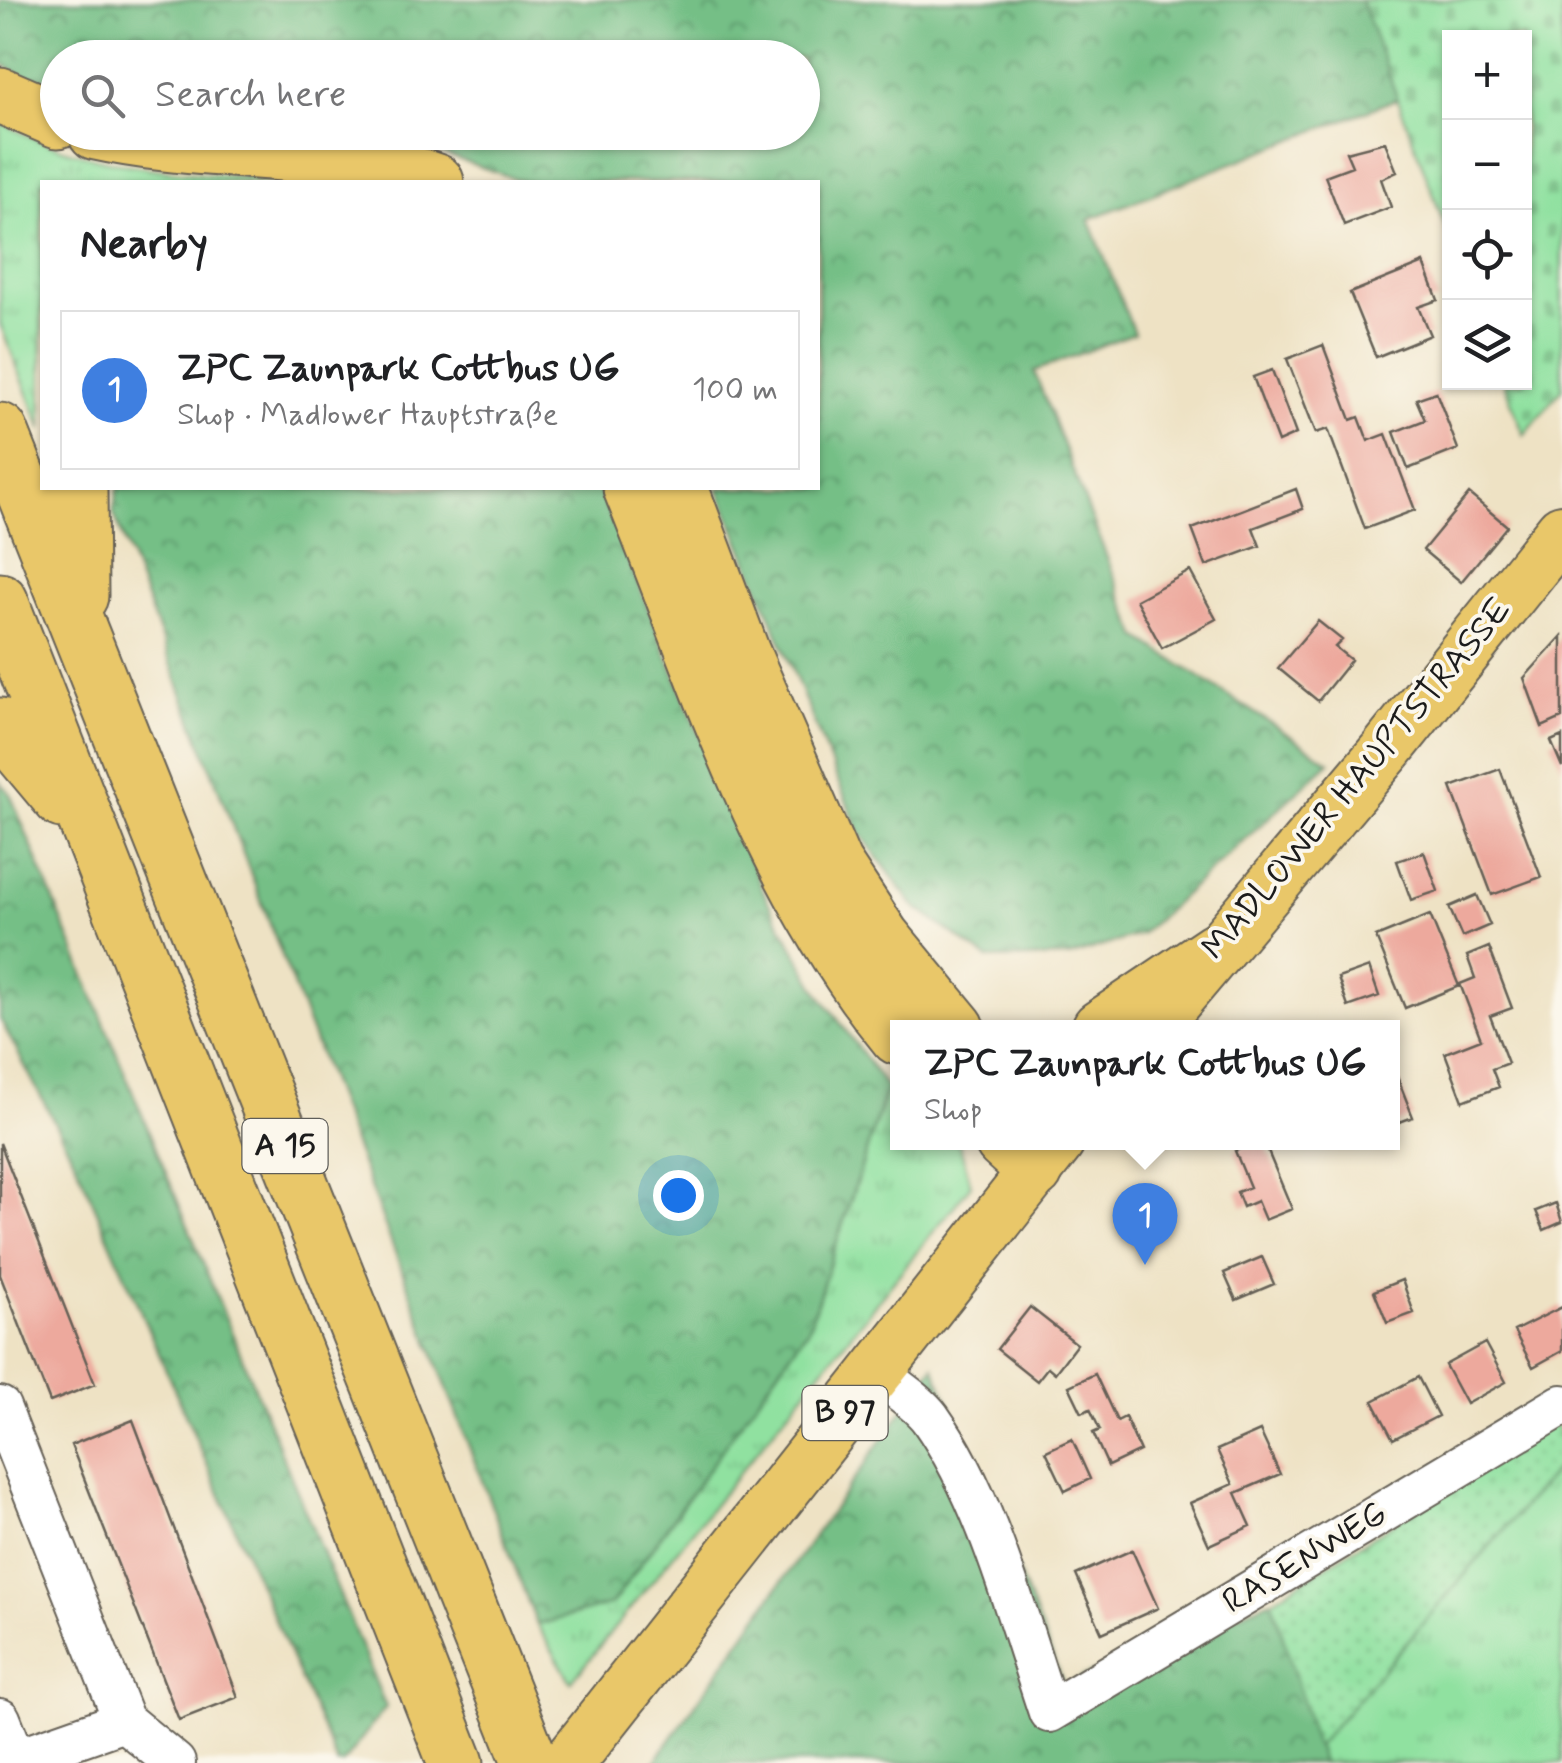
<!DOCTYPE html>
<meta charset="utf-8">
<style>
body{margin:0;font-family:Mynerve,sans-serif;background:#f2f2f2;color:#202124}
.controls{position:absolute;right:30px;top:30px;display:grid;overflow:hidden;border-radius:0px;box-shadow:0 2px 8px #0004}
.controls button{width:90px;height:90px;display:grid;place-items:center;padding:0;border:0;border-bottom:2px solid #e0e0e0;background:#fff;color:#202124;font:50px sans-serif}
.you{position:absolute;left:678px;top:1195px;width:35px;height:35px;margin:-25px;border:8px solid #fff;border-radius:50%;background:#1a73e8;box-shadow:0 0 0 15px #1a73e833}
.badge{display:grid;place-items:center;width:65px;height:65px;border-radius:50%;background:#d1495b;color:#fff;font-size:32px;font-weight:700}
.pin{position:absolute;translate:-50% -82px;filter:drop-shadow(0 2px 5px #0008)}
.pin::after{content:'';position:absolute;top:52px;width:35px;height:30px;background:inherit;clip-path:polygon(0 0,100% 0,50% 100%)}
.popup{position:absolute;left:890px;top:1020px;width:510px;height:130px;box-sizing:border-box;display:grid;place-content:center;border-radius:0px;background:#fff;filter:drop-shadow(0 2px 8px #0005);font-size:32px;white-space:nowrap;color:#757577}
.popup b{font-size:38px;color:#202124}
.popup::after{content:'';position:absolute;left:50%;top:100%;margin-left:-20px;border:20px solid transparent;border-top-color:#fff}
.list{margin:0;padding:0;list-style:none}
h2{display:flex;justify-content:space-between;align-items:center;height:130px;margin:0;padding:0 40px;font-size:42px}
h2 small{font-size:32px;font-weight:400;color:#757577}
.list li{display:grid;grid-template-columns:65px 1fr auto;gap:30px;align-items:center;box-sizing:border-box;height:160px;margin:0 20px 20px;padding:0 20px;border:2px solid #e0e0e0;border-radius:0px}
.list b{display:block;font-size:38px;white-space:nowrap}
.list p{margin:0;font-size:32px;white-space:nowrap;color:#757577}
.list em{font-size:32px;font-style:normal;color:#757577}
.icon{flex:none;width:55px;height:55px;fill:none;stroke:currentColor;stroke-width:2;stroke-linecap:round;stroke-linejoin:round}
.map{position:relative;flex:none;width:1562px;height:1763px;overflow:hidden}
.search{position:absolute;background:#fff;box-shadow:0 2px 8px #0004;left:40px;top:40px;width:780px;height:110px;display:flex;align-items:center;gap:25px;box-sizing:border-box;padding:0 35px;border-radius:55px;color:#757577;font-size:38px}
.panel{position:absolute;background:#fff;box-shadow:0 2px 8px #0004;left:40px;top:180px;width:780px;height:310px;border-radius:0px}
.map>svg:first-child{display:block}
</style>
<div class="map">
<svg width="1562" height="1763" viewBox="0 0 1562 1763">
<defs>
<pattern id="grass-tufts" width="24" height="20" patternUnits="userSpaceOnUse" patternTransform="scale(2.5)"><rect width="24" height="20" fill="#90e1a0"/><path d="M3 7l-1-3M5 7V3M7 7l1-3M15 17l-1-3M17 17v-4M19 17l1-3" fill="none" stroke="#7cc089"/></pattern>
<pattern id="forest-crowns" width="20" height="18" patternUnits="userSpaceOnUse" patternTransform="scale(2.5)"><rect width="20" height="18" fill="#74bf86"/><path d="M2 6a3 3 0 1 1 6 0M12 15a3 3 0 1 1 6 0" fill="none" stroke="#5e9a6d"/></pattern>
<pattern id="cemetery-stones" width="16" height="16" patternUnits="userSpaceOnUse" patternTransform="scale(2.5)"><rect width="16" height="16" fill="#90e1a0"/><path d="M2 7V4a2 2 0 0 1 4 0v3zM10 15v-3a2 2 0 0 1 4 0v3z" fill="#7cc089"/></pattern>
<pattern id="garden-dots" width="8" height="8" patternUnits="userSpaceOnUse" patternTransform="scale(2.5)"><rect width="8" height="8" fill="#90e1a0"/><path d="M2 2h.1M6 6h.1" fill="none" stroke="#7cc089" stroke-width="1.8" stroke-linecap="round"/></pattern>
</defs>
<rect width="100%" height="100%" fill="#fbf7ec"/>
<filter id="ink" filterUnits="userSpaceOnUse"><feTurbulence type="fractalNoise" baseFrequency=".01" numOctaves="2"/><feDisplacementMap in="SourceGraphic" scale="20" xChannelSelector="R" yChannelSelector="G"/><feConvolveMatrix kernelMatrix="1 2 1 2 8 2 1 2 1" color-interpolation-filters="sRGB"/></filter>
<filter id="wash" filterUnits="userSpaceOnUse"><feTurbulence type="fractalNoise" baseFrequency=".0048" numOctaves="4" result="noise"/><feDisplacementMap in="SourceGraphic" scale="40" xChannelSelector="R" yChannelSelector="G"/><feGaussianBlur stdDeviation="2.25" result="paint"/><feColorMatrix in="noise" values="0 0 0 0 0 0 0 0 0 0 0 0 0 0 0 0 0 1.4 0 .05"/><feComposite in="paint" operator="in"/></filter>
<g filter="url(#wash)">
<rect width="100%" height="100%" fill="#eee2c4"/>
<path fill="url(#grass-tufts)" stroke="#567e5e" stroke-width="2.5" d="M0 122C108 181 240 175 360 182H42V429L0 324Z
M887 1088 897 1096 898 1142 959 1143 971 1185 571 1682 537 1625 613 1603 809 1327Z
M1562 1462V1763H1322L1316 1747Z"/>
<path fill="url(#forest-crowns)" stroke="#486e51" stroke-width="2.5" d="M0 0H1362L1399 98 1089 219 1134 333 1034 371 1138 637 1330 762 1141 934 1069 957 988 959 914 906 859 832 718 488H818V182H524L383 133 802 132V58H58L57 91 38 85 0 62Z
M118 488H599L767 900 819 993 887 1088 809 1327 612 1604 537 1625 113 512Z
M0 782 10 794 386 1707 343 1763H337L76 1163 0 1019Z
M934 1366 1064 1685 1272 1600 1322 1763H654Z"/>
<path fill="url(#cemetery-stones)" stroke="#567e5e" stroke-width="2.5" d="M1361 0H1562V389L1524 435 1504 383 1524 382V38H1450L1449 237Z"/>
<path fill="url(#garden-dots)" stroke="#567e5e" stroke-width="2.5" d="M1554 1422 1562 1439V1462L1316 1747 1272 1600Z"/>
<g id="blocks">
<path fill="#eda99d" d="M1385 142 1397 172 1381 179 1391 207 1344 225 1325 176 1352 166 1346 152Z
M1424 263 1438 300 1418 307 1430 335 1376 357 1350 293Z
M1323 345 1351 420 1359 417 1368 441 1386 434 1415 510 1365 529 1328 429 1316 433 1287 359Z
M1272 370 1296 434 1278 442 1253 377Z
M1436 392 1458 449 1408 469 1394 432 1425 420 1416 399Z
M1296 489 1303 509 1253 528 1260 546 1206 566 1192 529Z
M1469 494 1507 526 1461 582 1423 550Z
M1190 571 1216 619 1162 648 1136 600Z
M1318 621 1342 640 1335 647 1351 660 1318 701 1278 668Z
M1562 636V718L1542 727 1524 678Z
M1562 736V767L1551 741Z
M1500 769 1541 877 1492 895 1451 787Z
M1424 852 1438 891 1411 900 1397 861Z
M1477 895 1490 925 1462 937 1449 907Z
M1430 915 1459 986 1405 1008 1376 937Z
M1489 947 1512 1008 1490 1016 1508 1063 1492 1069 1499 1087 1463 1101 1445 1053 1481 1039 1460 984 1475 978 1467 956Z
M1369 967 1379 996 1348 1007 1338 978Z
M1392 1064 1413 1117 1392 1125Z
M1255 1142H1264L1292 1209 1265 1220 1257 1201 1243 1207 1237 1192 1250 1187 1235 1151Z
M0 1143 95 1384 50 1402 0 1275Z
M1556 1203 1562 1222 1544 1230 1536 1211Z
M1262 1257 1274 1284 1236 1300 1224 1273Z
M1402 1280 1414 1313 1387 1323 1374 1291Z
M1030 1307 1077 1344 1055 1373 1048 1367 1037 1381 997 1349Z
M1562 1307V1351L1533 1367 1514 1331Z
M1485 1343 1506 1382 1466 1404 1445 1365Z
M1095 1374 1117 1421 1125 1417 1140 1451 1108 1466 1093 1433 1100 1430 1090 1409 1082 1413 1069 1386Z
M1418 1377 1438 1416 1393 1439 1373 1401Z
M133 1420 238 1697 179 1720 71 1445Z
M1260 1431 1280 1474 1236 1493 1251 1526 1209 1545 1190 1503 1233 1484 1217 1450Z
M1072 1439 1090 1479 1065 1491 1046 1451Z
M1132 1550 1158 1608 1102 1633 1076 1575Z"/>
</g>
</g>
<g filter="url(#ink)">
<use href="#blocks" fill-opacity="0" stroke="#666157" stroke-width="2.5"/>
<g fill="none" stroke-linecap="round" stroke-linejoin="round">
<defs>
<path id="minor" d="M877 1373C894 1387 917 1401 930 1418 988 1500 1017 1618 1049 1712L1562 1405
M0 1407 124 1721 175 1763
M0 1719 16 1759 124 1721"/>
<path id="major" d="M1152 1028 1388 748 1562 531
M568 1763 1058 1142"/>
<path id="highway" d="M0 95 58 120
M96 132C208 157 327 143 436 182
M0 431 531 1763
M79 488 80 596
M631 488C707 676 767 878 898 1037
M680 488 742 653 834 864 882 937 957 1028
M0 601 456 1763
M0 726 62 800
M1100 1028 1216 950
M1003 1142 1035 1171"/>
</defs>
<use href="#minor" stroke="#666157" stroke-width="44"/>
<use href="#major" stroke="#666157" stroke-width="56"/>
<use href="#highway" stroke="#666157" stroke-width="59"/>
<use href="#minor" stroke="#fff" stroke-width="40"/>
<use href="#major" stroke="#e9c769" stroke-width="52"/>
<use href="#highway" stroke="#e9c769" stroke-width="55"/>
</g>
</g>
<g text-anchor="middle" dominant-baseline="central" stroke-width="8" stroke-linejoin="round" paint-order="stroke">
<g fill="#fbf7ec" stroke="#5f5e5a" stroke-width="2.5">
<rect x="242.5" y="1119" width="85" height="54" rx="8"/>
<rect x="802.5" y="1386" width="85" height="54" rx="8"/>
</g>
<g font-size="32" font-weight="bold" fill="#1c1c1c">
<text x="285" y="1146">A 15</text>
<text x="845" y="1413">B 97</text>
</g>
<g font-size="35" fill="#1c1c1c" stroke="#fbf7ec">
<text transform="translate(1357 779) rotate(-50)">MADLOWER HAUPTSTRASSE</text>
<text transform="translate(1305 1558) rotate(-31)">RASENWEG</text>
</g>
</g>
</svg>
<div class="controls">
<button>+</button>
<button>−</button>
<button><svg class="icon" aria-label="locate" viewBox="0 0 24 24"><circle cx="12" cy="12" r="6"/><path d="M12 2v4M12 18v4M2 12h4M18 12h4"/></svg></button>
<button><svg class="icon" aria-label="layers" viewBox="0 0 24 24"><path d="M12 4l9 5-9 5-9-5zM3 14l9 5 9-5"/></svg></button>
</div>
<div class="you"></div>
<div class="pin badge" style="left:1145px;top:1265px;background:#3f7fe0">1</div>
<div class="popup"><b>ZPC Zaunpark Cottbus UG</b>Shop</div>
<div class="search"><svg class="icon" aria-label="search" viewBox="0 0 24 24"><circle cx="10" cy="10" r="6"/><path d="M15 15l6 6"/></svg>Search here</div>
<section class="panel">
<h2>Nearby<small></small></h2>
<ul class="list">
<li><span class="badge" style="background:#3f7fe0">1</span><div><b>ZPC Zaunpark Cottbus UG</b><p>Shop · Madlower Hauptstraße</p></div><em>100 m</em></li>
</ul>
</section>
</div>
